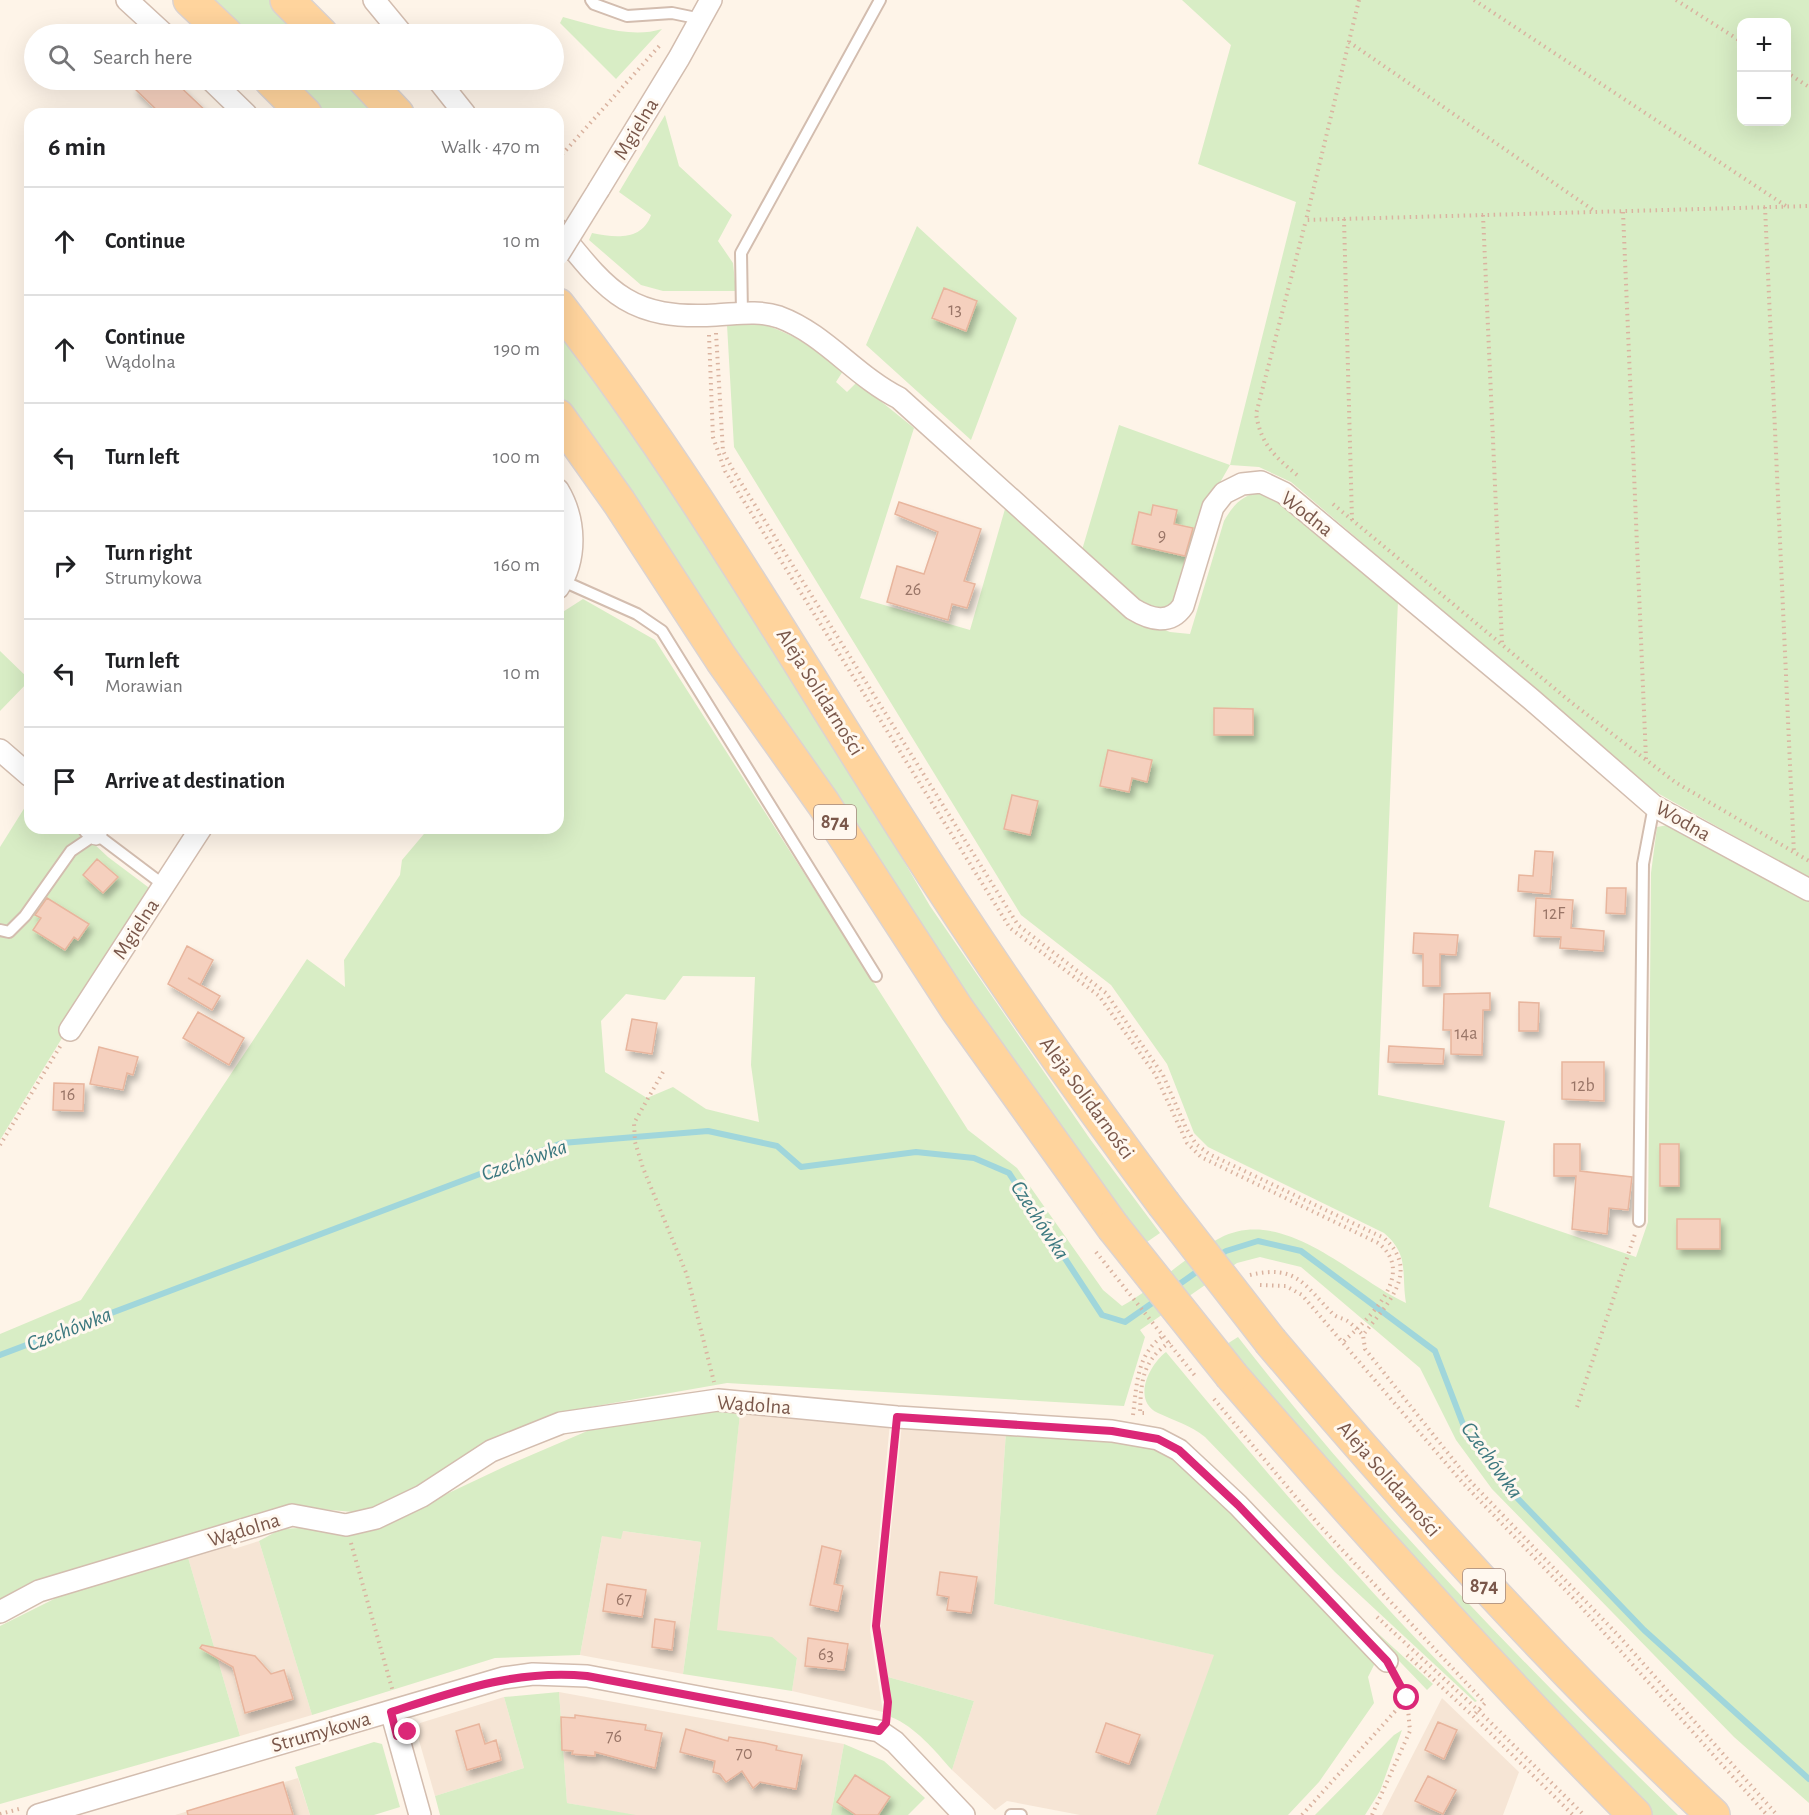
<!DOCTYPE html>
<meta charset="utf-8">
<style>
body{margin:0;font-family:"Alegreya Sans",sans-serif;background:#f6f6f6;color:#202124}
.controls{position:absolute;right:18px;top:18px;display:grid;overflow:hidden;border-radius:12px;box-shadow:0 6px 24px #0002}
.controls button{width:54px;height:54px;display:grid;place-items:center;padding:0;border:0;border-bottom:2px solid #e0e0e0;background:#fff;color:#202124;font:30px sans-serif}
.stop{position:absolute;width:18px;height:18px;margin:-14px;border:4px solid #db2777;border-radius:50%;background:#fff}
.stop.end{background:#db2777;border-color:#fff;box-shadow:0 2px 6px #0008}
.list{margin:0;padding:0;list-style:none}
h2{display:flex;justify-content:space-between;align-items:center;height:78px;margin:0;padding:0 24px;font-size:26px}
h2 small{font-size:20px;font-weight:400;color:#757577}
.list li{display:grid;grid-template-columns:39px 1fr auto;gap:18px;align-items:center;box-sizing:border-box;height:108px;padding:0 24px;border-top:2px solid #e0e0e0}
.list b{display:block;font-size:22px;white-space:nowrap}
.list p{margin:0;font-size:20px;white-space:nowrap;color:#757577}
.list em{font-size:20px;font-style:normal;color:#757577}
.icon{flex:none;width:33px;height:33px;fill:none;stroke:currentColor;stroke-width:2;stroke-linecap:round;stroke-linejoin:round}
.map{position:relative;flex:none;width:1809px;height:1815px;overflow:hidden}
.search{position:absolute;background:#fff;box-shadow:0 6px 24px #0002;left:24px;top:24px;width:540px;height:66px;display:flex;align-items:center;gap:15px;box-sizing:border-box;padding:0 21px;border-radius:33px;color:#757577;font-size:22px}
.panel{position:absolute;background:#fff;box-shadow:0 6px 24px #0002;left:24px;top:108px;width:540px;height:726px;border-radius:18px}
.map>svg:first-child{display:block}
</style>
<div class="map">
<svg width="1809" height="1815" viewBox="0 0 1809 1815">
<defs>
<filter id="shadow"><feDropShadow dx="3.5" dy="6" stdDeviation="3" flood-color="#0004"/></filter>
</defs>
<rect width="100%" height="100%" fill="#fef4e8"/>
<path fill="#f6e5d5" d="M740 1414 890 1423 870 1630 883 1712 792 1691 797 1658 716 1630Z
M902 1423 1006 1432 994 1604 1215 1655 1156 1815H1080L1007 1801 995 1810 952 1770 974 1701 888 1677 881 1627Z
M623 1531 701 1542 683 1674 580 1655 602 1536Z
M259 1541 312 1715 240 1736 187 1554 227 1543 234 1549Z
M559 1692 844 1744 831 1815H632L567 1803Z
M504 1697 524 1768 435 1796 416 1730 420 1723Z
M1442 1698 1519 1772 1503 1815H1382Z
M298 1778 310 1815H175Z"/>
<path fill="#d8edc5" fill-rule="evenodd" d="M213 0H275L309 34H248Z
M1182 0H1809V878L1652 790 1291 482 1259 467 1230 465 1218 486 1185 598 1160 612 1150 611 1082 550 1119 425 1230 465 1296 202 1198 164 1231 45ZM1742 22H1786V122H1742Z
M563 17C594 25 630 39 662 29L616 79 560 23Z
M293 80H353L384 114H325Z
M665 115 679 166 732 215 718 241 733 263 736 291H663L641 285 589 240 592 233C615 238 642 241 651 215L619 192Z
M917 226 1017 318 971 440 866 345Z
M762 324C796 335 815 349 843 371L836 382 847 392 857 382 914 428 860 598 970 630 1005 509 1144 622 1170 632 1190 634 1224 521C1235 502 1244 494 1265 491L1398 600 1378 1095 1505 1121 1489 1207 1636 1257 1648 1222 1651 873 1657 827 1668 825 1809 900V1803L1734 1737 1492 1489 1456 1440 1420 1368 1301 1267 1260 1257 1237 1263 1140 1330 1145 1337 1124 1406 727 1383 579 1409 364 1513 288 1506 34 1582 0 1600V1334L81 1300 307 959 345 987 344 960 400 875 402 860 429 828H558V615L583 599 655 640 968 1130 1017 1168 1103 1290 1122 1306C1156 1287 1185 1256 1220 1238 1284 1205 1352 1278 1406 1303 1401 1273 1410 1255 1384 1233L1208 1147 1194 1133 1167 1064 1111 985 1021 915 734 447 727 325ZM683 976 755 977 751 1065 759 1122 706 1109 673 1087 647 1098 605 1072 601 1021 626 994 665 1000Z
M558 327 625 416 810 700 930 906 1090 1139 1160 1233 1144 1244 961 986 643 511 558 391Z
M0 651 30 680 0 711Z
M30 799V828H77L108 857 152 890 0 1140V847Z
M1238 1337C1371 1508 1523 1664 1678 1815H1652L1624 1789 1222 1347Z
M1166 1352C1266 1472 1366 1591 1477 1701L1475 1702 1335 1572 1205 1437C1190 1425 1175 1421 1158 1413 1131 1400 1150 1364 1166 1352Z
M716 1411 740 1414 717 1630 772 1637 797 1658 792 1691 683 1674 701 1542 623 1531 621 1539 602 1536 580 1655 495 1658 312 1715 259 1541 281 1529 385 1523 508 1465 599 1426Z
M1006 1432 1105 1439 1163 1450 1204 1483 1373 1658 1374 1665 1368 1677 1374 1703 1319 1782 1288 1815H1156L1214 1655 994 1604Z
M187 1554 240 1736 0 1804V1626L68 1592Z
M1332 1591 1433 1684 1427 1690Z
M888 1677 974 1701 952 1770C935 1751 916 1727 891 1717Z
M559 1692 567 1803 636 1815H440L435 1796 524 1768 504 1697Z
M1402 1730 1380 1791 1365 1815H1315L1394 1735Z
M374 1742 382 1744 400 1807 374 1815H310L295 1767Z
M844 1744 884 1761 925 1798 908 1815H831Z"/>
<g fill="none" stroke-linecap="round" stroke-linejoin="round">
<path stroke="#a0d6db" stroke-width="6" d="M1218 1256 1226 1251 1258 1241 1301 1251 1435 1351 1466 1432 1500 1480 1644 1630 1809 1779
M1174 1288 1202 1268
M0 1355 562 1143 708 1131 777 1146 801 1167 916 1152 974 1158 1009 1173 1102 1315 1125 1322 1158 1299"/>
</g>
<path fill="#f5d0be" stroke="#e8b59d" stroke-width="1.5" filter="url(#shadow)" d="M142 80H173L209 114H161L134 88Z
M944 288 977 301 966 331 932 318Z
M899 502 981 529 964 581 975 584 967 608 952 604 948 620 887 602 897 566 924 574 938 532 895 514Z
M1153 505 1177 510 1174 524 1193 528 1185 556 1132 544 1139 512 1151 515Z
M1214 708 1253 709V735H1214Z
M1108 750 1152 760 1147 782 1132 778 1129 792 1100 786Z
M1012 795 1038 801 1030 835 1004 829Z
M1535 851 1553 852 1550 894 1518 891 1519 875 1533 876Z
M97 859 118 877 103 893 83 875Z
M1607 888H1626L1625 914 1606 913Z
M47 898 89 924 78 940 74 937 65 950 33 930 41 918 35 915Z
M1536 898 1573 900 1571 928 1604 931 1603 951 1560 948 1561 937 1534 936Z
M1414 933 1458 935 1456 955 1440 954V986H1423V954L1413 953Z
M187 946 213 960 200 985 188 978 220 996 212 1010 168 984Z
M1490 993V1010H1483L1482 1055 1451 1054V1030H1443L1444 994Z
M1519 1002 1539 1003 1538 1031H1519Z
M198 1012 244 1038 229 1065 183 1038Z
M632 1019 657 1023 652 1054 626 1050Z
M1389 1046 1444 1049 1443 1064 1388 1062Z
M99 1047 138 1057 133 1075 127 1073 123 1090 90 1084Z
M1562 1062H1604V1101L1562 1099Z
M54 1083 84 1084 83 1111 53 1110Z
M1554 1144H1580V1171L1632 1177 1628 1210 1609 1208 1607 1234 1572 1229 1576 1176H1554Z
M1660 1144H1679V1186H1660Z
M1677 1219H1720V1249H1677Z
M822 1546 841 1551 834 1584 843 1586 838 1611 810 1605Z
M940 1572 977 1577 971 1613 947 1610 949 1597 937 1595Z
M607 1584 646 1590 642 1617 603 1611Z
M655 1619 675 1622 672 1650 652 1647Z
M808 1638 848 1644 844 1670 805 1666Z
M202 1645 255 1656 271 1674 284 1670 293 1699 245 1713 233 1667 200 1648Z
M575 1715 646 1725 645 1730 662 1733 655 1768 595 1752V1756L572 1754 573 1751 562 1750 561 1717 575 1718Z
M1438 1722 1457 1730 1444 1759 1425 1750Z
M1106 1723 1140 1735 1129 1764 1096 1752Z
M479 1724 485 1744 496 1740 501 1760 467 1770 456 1731Z
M686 1729 728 1741 729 1737 765 1743 777 1746 776 1750 802 1755 796 1789 760 1782 753 1788 742 1771 726 1782 720 1774 713 1772 715 1761 680 1752Z
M855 1775 890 1797 878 1815H856L837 1802Z
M1428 1776 1456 1790 1443 1814 1415 1801Z
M283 1782 293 1815H188L187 1811Z"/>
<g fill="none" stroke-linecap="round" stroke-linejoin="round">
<defs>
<path id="lane" d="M591 0 594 4 627 16 672 13 701 19
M742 313 741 253 880 0
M563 581 637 614 662 631 876 976
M0 930 9 932 25 916 71 851 96 834 165 886
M1639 1221 1643 864 1654 806
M1011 1815H1021"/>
<path id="street" d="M127 0 164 34
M374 0 402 34
M211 80 246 114
M438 80 465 114
M599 189 679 58 711 0
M558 230C609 293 629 320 716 315 737 314 758 310 779 317 825 334 855 376 899 398L1133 609C1151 620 1170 625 1183 606L1213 507 1224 493 1242 484 1261 482 1284 493 1531 699 1654 806 1809 890
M558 490C576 520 577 559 558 588
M0 750 30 776
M89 828 96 834
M70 1030 201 828
M0 1612 39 1591 292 1515 346 1525 376 1518 422 1496 491 1451 561 1423 718 1400 897 1417 1112 1431 1158 1439 1179 1450 1238 1505 1387 1661
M391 1711 420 1815
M38 1815 503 1678 533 1674 587 1676 879 1731 895 1742 964 1815"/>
<path id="primary" d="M190 0 226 34
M287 0 321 34
M271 80 305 114
M365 80 397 114
M558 305C687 471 790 650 903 827 985 956 1072 1081 1163 1203
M558 416 619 502 722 660 823 803 957 1009 1113 1227
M1271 1342C1411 1507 1555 1667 1713 1815
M1232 1376C1362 1526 1495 1674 1635 1815"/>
</defs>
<use href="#lane" stroke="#d3bdaf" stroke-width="14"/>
<use href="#street" stroke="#d3bdaf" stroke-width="24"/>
<use href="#primary" stroke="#dcd3d0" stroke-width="36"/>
<path stroke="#dab3a0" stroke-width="4" stroke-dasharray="1.5 4.5" stroke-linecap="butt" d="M1359 0 1306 220 1809 206
M1474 0 1786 206
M1676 0 1742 42
M1349 42 1596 212
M1786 72 1809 87
M558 159 662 43
M1765 207 1794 854
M1623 212 1646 759
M1483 215 1502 643
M1344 219 1352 520
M716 333 723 451 733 470 1018 925 1106 993 1163 1075 1186 1128 1196 1144 1209 1154 1384 1238C1422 1272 1386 1305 1363 1335
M709 335 713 437 725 471 1010 928 1099 996 1155 1074 1187 1143 1201 1157 1378 1243C1418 1274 1368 1319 1343 1342
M1297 475C1274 456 1261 444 1256 414L1306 220
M1333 504 1572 703 1675 782 1809 861
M663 1072 634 1123 635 1142 643 1168 687 1275 714 1382
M0 1145 61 1045
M1096 1252 1196 1377
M1250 1275C1297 1264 1304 1285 1333 1314 1337 1318 1344 1318 1349 1322 1354 1326 1359 1331 1363 1335L1365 1349 1471 1482 1618 1635 1777 1815
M1260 1285 1286 1286 1302 1295 1462 1482 1574 1599 1767 1815
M1214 1399 1320 1526 1485 1703 1473 1716
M1577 1407 1635 1234
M1144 1413H1140C1141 1381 1142 1361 1170 1342
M1133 1415C1137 1385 1136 1355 1163 1336
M351 1543 393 1692
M1377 1617 1478 1710 1584 1815
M1407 1655 1473 1716 1573 1815
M887 1715V1702L876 1626 895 1436
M0 1814 19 1809
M1302 1815 1407 1698
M1372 1815 1410 1731 1407 1698 1396 1678"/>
<use href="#lane" stroke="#fff" stroke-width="10"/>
<use href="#street" stroke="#fff" stroke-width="21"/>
<use href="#primary" stroke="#ffd49d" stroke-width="33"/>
<defs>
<path id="street-bridge" d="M558 255 599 189"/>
<path id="primary-bridge" d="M1163 1203 1271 1342
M1113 1227 1232 1376"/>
</defs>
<use href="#street-bridge" stroke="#d3bdaf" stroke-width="24" stroke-linecap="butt"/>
<use href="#primary-bridge" stroke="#dcd3d0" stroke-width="36" stroke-linecap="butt"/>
<path stroke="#dab3a0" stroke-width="4" stroke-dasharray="1.5 4.5" stroke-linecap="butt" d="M558 282 563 274"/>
<use href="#street-bridge" stroke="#fff" stroke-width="21"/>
<use href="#primary-bridge" stroke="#ffd49d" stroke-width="33"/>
</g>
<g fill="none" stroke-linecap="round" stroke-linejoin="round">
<path stroke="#db2777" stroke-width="8" d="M408 1732 397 1736 391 1712C456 1691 518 1669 587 1676L879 1731 886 1723 888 1702 876 1626 897 1417 1112 1431 1158 1439 1179 1450 1238 1505 1387 1661 1407 1698"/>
</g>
<g text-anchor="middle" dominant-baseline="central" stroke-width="6" stroke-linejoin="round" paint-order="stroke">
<g font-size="18" fill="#997567">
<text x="955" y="310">13</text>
<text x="1162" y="536">9</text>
<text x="913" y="590">26</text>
<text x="1554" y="914">12F</text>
<text x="1466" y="1034">14a</text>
<text x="1583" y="1086">12b</text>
<text x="68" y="1095">16</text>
<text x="624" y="1600">67</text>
<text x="826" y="1655">63</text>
<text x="614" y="1737">76</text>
<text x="744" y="1754">70</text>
</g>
<g fill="#fff8ef" stroke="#a2877c" stroke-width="1.5">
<rect x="814" y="805" width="42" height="34" rx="4.5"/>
<rect x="1463" y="1569" width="42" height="34" rx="4.5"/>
</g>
<g font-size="20" font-weight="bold" fill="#7a574a">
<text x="835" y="822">874</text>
<text x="1484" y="1586">874</text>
</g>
<g font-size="21" fill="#7a574a" stroke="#fff8ef">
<text transform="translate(636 129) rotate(-59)">Mgielna</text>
<text transform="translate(1307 514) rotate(38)">Wodna</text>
<text transform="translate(820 692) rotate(58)">Aleja Solidarności</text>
<text transform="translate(1683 821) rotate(30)">Wodna</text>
<text transform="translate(136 929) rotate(-57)">Mgielna</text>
<text transform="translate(1087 1098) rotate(54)">Aleja Solidarności</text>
<text transform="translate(754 1405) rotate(4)">Wądolna</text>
<text transform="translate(1389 1479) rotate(49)">Aleja Solidarności</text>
<text transform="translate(244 1530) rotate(-17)">Wądolna</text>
<text transform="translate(321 1732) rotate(-16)">Strumykowa</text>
</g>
<g font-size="22" font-style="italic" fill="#3c787f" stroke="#fff8ef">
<text transform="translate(524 1160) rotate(-19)">Czechówka</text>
<text transform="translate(1040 1220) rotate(57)">Czechówka</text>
<text transform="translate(69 1329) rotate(-21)">Czechówka</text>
<text transform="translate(1492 1460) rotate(54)">Czechówka</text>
</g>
</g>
</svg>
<div class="controls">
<button>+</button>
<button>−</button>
</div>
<div class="stop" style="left:1407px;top:1698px"></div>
<div class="stop end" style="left:408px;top:1732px"></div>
<div class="search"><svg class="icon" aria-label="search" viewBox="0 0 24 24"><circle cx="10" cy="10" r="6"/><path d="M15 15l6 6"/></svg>Search here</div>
<section class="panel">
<h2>6 min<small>Walk · 470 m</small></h2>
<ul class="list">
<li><svg class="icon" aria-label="ahead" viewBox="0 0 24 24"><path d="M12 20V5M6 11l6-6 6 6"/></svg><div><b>Continue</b></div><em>10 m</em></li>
<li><svg class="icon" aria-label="ahead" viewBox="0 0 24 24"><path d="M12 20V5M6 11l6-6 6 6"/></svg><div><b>Continue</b><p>Wądolna</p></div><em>190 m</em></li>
<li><svg class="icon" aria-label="left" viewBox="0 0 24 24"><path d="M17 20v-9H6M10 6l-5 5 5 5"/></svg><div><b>Turn left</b></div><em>100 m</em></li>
<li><svg class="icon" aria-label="right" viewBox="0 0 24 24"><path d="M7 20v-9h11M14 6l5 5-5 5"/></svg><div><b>Turn right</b><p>Strumykowa</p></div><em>160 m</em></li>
<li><svg class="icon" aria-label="left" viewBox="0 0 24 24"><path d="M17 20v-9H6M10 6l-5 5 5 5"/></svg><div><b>Turn left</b><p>Morawian</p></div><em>10 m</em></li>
<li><svg class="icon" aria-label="arrive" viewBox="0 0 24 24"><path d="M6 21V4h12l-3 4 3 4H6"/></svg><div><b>Arrive at destination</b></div></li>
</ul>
</section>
</div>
